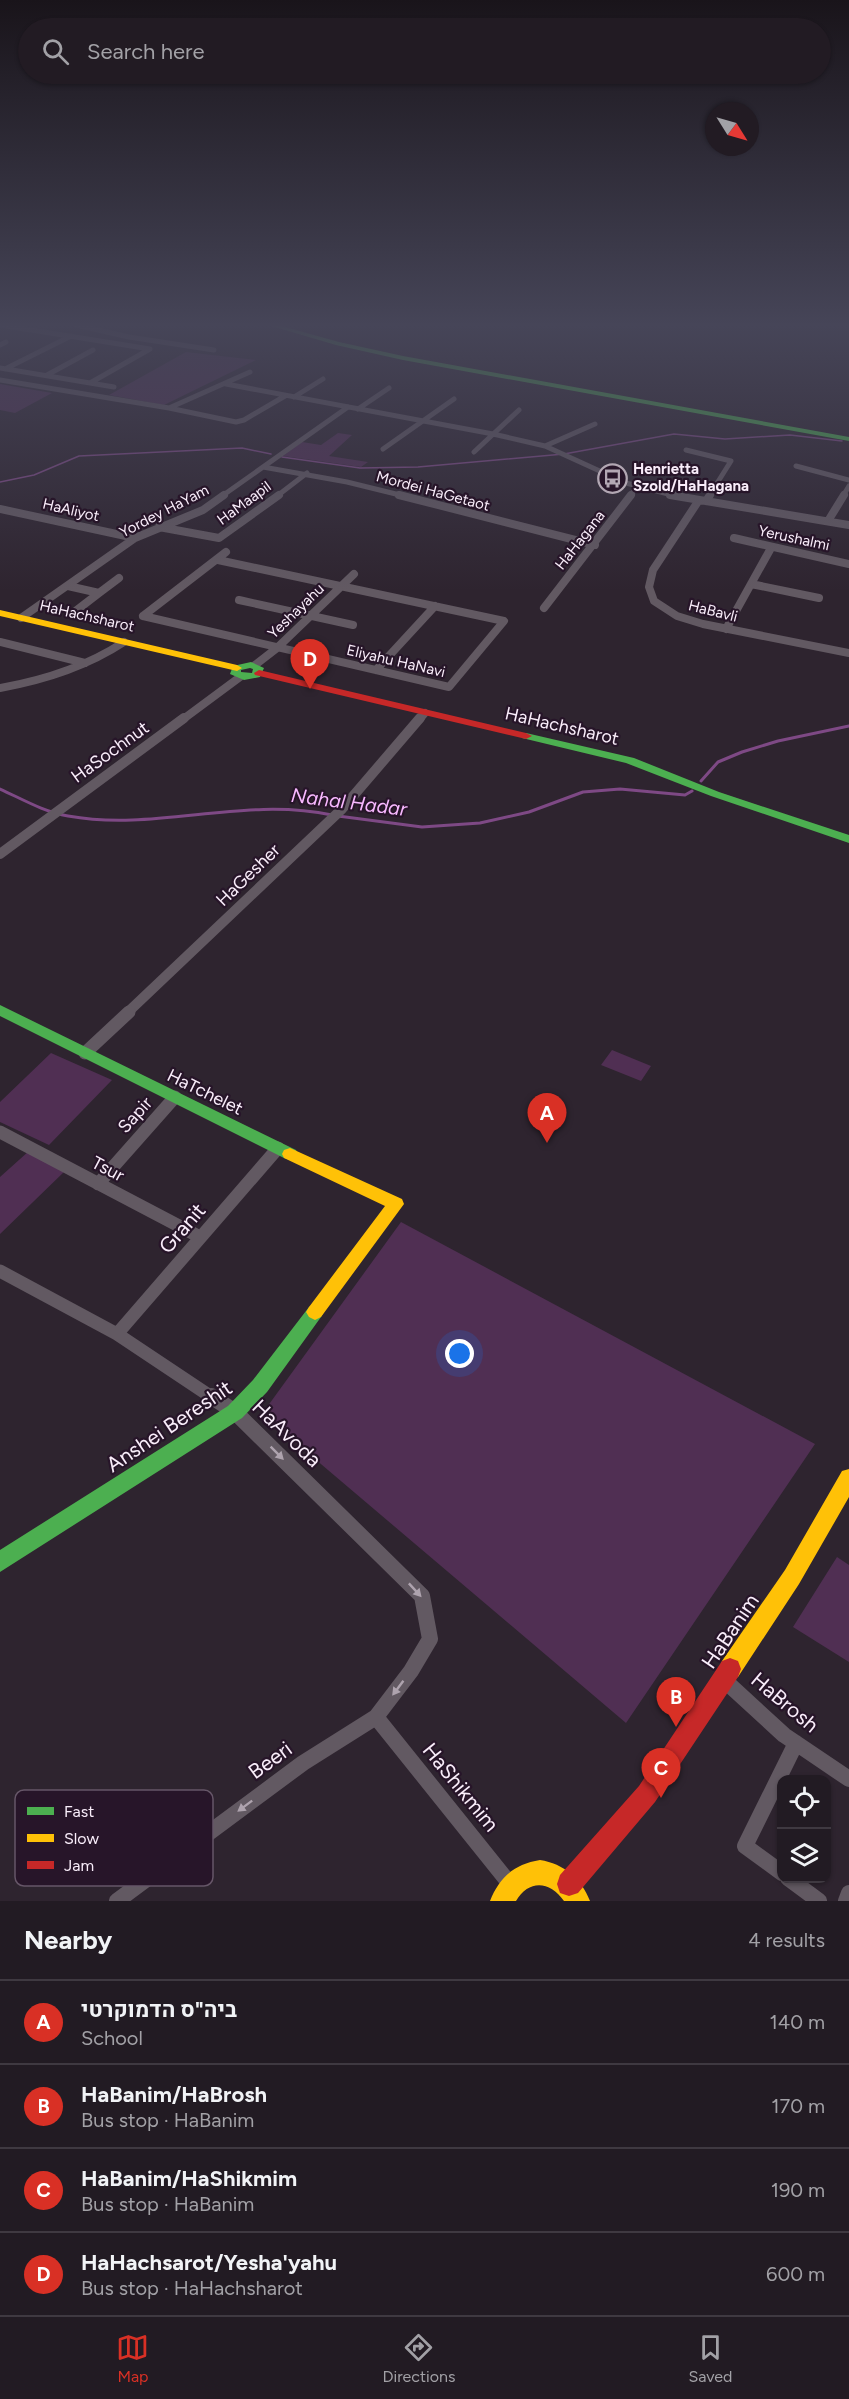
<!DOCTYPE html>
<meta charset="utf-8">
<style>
body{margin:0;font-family:Figtree,Heebo,sans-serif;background:#2e2830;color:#f1f3f6}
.controls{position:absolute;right:18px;bottom:18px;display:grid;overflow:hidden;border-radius:12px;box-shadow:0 2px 4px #0004}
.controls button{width:54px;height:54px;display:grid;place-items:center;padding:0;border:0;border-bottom:2px solid #3f3941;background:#221b23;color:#f1f3f6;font:30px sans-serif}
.compass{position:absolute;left:705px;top:102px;width:54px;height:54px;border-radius:50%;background:#221b23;box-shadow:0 2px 4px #0004;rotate:127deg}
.you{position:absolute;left:460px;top:1354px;width:21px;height:21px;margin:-15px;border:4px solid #fff;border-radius:50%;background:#1a73e8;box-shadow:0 0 0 9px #1a73e833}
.badge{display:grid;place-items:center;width:39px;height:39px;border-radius:50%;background:#d93025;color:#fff;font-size:20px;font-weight:700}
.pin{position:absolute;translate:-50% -50px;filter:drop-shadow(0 2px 3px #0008)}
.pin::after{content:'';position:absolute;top:32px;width:21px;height:18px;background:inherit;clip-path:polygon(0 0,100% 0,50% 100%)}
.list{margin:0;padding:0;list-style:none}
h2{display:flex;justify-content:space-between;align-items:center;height:78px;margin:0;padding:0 24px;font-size:26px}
h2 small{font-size:20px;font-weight:400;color:#a2a1a6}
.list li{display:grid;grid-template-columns:39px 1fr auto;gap:18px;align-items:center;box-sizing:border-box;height:84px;padding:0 24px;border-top:2px solid #3f3941}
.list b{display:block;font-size:22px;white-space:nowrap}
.list p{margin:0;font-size:20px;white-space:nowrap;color:#a2a1a6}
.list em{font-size:20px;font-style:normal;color:#a2a1a6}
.icon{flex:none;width:33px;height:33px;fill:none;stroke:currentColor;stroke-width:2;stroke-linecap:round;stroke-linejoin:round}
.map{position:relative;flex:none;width:849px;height:1901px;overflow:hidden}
.search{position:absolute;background:#221b23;box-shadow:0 2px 4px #0004;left:18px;right:18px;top:18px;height:66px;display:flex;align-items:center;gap:15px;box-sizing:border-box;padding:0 21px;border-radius:33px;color:#a2a1a6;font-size:22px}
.sheet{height:414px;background:#221b23}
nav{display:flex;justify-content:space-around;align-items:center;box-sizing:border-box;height:84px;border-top:2px solid #3f3941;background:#221b23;font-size:16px;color:#a2a1a6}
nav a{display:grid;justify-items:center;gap:3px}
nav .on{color:#d93025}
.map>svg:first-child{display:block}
</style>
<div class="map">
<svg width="849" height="1901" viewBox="0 0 849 1901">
<rect width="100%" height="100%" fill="#2e242f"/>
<path fill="#502f53" d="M186 352 256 360 164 405 109 395Z
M0 384 52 393 15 413 0 410Z
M338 433 352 435 329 456 368 462 361 467 283 456 302 442 321 445Z
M612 1050 651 1066 641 1081 601 1065Z
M51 1053 112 1080 49 1145 0 1122V1102Z
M29 1151 65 1171 0 1234V1177Z
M401 1222 815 1444 626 1723 262 1414Z
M837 1557 849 1565V1662L793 1627Z"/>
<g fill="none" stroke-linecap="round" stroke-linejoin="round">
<path stroke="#7e4985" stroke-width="1.5" d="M282 457 360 468 418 467 564 454 674 434 725 439 790 435 842 441
M0 482 34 475 79 456 242 448 271 454"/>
<path stroke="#7e4985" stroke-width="3" d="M701 781 718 762 742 752 778 741 849 726
M0 789C22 799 44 812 68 816 157 832 242 796 332 815
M338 816 422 827 480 823 529 812 583 792 620 789 685 795 692 791"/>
<path stroke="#625962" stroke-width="5" d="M0 325 150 349 90 383
M76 325 129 337 214 350
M0 345 6 342
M0 368 114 387
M5 369 71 336
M47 375 93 350
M0 380 169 408 236 422 244 420 285 396
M226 384 493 434 545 446 626 483 676 496
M294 397 323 379
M169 408 250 372
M358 409 389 388
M545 446 595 424
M383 449 454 399
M686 450 731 461 709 496
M474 452 519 410
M796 466 849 480
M263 467 347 482 404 496
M222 496 348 407
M277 496 307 473
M630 496 637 487
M843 496 849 486"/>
<path stroke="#625962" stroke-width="8" d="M399 495 595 545
M670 495 849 525
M699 500 653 570 649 587 654 601 677 616 703 624 849 653
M706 501 710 495
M0 509 135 538
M828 521 844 495
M159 527 219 538 279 495
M734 538 849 564
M751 584 819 598
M68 586 99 593 73 613
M99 593 119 578
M239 600 353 625
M544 608 631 495
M143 616 449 687 504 621 218 560
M143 616 226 552
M21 618 135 538 203 510 224 495
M726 629 771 548
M0 642 85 663
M255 665 277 648 354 574
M376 670 435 606
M0 688C45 680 86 667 124 642
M182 720 240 677
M419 720 425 713"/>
<path stroke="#625962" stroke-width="10" d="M0 854 184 718
M127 1013 342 809 420 718"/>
<path stroke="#625962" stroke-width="13" d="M85 1053 129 1012
M0 1132 200 1237
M98 1184 175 1097
M0 1271 117 1334 213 1398
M117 1334 278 1148"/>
<path stroke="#625962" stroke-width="16" d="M723 1679 784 1735 849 1779
M376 1717 510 1884
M782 1873 745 1846 796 1743
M788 1878 819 1901
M117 1901 303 1763 376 1717 411 1671 430 1639 422 1596 235 1412 211 1396
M846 1901 849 1893"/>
<path fill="#4caf50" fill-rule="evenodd" d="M268 325H278L339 342 403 356 849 437V441L403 360 336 345Z
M251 662 264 668 260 677 244 680 230 674 233 666ZM250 668 253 669 252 673 241 672V670Z
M526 733 634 758 719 792 849 835V843L711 796 626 763 522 738V734Z
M0 1005 296 1150 298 1154 296 1158 290 1160 284 1158 0 1016Z
M315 1304 321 1307 324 1312 321 1317 267 1392 242 1418 0 1572V1550L228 1406 253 1380 309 1307Z"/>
<path fill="#ffc107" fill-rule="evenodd" d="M0 610 237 665 242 668 237 671 0 616Z
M290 1148 402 1199 404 1204 321 1317 315 1320 309 1317 306 1312 309 1307 385 1206 284 1158 282 1154 284 1150Z
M849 1469V1497L799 1584 738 1677 730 1680 722 1677 719 1669 722 1661 785 1570 842 1471Z
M540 1860C564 1864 581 1878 590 1901H564C550 1881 529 1879 516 1901H490C499 1878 514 1864 540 1860Z"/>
<path fill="#c62828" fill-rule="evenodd" d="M259 670 526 733 532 736 526 739 255 675 254 673Z
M730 1658 738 1661 741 1669 738 1677 655 1802 578 1893 569 1896 560 1893 557 1884 560 1875 639 1786 722 1661Z"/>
</g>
<defs><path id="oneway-solid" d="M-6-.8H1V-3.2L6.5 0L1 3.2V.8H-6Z" transform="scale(1.5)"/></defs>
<g fill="#aea3ae">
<use href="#oneway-solid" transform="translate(277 1453) rotate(45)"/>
<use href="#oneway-solid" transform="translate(415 1590) rotate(47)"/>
<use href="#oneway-solid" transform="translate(398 1688) rotate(127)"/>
<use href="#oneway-solid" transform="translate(245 1806) rotate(143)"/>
</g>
<linearGradient id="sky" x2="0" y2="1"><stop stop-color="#19141a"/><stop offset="0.55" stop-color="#464558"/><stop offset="1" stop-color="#464558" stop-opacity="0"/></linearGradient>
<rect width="849" height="591" fill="url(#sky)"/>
<defs>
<symbol id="bus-ring" viewBox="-11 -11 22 22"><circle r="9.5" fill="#271529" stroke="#b2a7b3" stroke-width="1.5"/><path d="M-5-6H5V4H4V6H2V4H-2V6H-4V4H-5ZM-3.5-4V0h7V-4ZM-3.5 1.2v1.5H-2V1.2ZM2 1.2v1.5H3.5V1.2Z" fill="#b2a7b3"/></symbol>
</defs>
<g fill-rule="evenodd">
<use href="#bus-ring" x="596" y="462" width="33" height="33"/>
</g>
<g text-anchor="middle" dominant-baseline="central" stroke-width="4.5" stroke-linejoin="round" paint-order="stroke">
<g font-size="15" font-weight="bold" fill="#f9edfa" stroke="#271529" text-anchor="start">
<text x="633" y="469">Henrietta<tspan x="633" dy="17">Szold/HaHagana</tspan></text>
</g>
<g font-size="15" fill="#f9edfa" stroke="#271529">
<text transform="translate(433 491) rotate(15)">Mordei HaGetaot</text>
<text transform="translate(244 503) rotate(-36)">HaMaapil</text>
<text transform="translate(71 510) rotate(13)">HaAliyot</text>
<text transform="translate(164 511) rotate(-27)">Yordey HaYam</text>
<text transform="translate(794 538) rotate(12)">Yerushalmi</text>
<text transform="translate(580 540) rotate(-52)">HaHagana</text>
<text transform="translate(296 611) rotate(-44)">Yeshayahu</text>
<text transform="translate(713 611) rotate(14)">HaBavli</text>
<text transform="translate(87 616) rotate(13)">HaHachsharot</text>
<text transform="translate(396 661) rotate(13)">Eliyahu HaNavi</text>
</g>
<g font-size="18" fill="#f9edfa" stroke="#271529">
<text transform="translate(562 726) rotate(13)">HaHachsharot</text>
<text transform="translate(110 752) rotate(-36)">HaSochnut</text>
<text transform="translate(248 875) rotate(-44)">HaGesher</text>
<text transform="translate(205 1092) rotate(26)">HaTchelet</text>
<text transform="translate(135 1115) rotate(-48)">Sapir</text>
<text transform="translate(108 1169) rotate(28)">Tsur</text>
</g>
<g font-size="20" font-style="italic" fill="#f8b8ff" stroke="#271529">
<text transform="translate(349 802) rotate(7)">Nahal Hadar</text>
</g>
<g font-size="21" fill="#f9edfa" stroke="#271529">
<text transform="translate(182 1228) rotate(-49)">Granit</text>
<text transform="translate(169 1426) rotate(-34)">Anshei Bereshit</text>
<text transform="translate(287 1433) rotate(44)">HaAvoda</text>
<text transform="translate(730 1631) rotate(-56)">HaBanim</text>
<text transform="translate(785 1702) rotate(40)">HaBrosh</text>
<text transform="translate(270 1760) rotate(-36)">Beeri</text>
<text transform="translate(461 1787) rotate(51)">HaShikmim</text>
</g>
</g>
<rect x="15" y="1790" width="198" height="96" rx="9" fill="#271529" stroke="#665668" stroke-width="1.5"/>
<rect x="27" y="1807" width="27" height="8" fill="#4caf50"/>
<rect x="27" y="1834" width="27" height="8" fill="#ffc107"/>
<rect x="27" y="1861" width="27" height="8" fill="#c62828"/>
<g font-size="16" fill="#f9edfa">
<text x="64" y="1817">Fast</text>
<text x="64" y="1844">Slow</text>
<text x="64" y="1871">Jam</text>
</g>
</svg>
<div class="controls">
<button><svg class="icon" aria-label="locate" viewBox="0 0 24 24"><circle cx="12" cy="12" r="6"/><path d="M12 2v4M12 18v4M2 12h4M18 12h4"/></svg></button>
<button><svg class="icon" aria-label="layers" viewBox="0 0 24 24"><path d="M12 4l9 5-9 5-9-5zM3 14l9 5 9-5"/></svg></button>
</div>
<svg class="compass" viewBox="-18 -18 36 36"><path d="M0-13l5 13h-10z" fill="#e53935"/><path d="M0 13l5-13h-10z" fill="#a2a1a6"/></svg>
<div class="you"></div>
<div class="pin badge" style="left:547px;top:1143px">A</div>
<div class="pin badge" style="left:676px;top:1727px">B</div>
<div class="pin badge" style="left:661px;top:1798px">C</div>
<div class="pin badge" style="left:310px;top:689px">D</div>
<div class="search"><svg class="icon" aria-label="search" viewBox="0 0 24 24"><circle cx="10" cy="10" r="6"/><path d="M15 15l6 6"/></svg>Search here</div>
</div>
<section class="sheet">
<h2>Nearby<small>4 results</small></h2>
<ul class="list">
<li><span class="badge">A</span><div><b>ביה&quot;ס הדמוקרטי</b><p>School</p></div><em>140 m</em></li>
<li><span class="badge">B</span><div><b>HaBanim/HaBrosh</b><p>Bus stop · HaBanim</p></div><em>170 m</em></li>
<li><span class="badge">C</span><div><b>HaBanim/HaShikmim</b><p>Bus stop · HaBanim</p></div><em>190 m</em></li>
<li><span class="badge">D</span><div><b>HaHachsarot/Yesha'yahu</b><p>Bus stop · HaHachsharot</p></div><em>600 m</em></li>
</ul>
</section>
<nav>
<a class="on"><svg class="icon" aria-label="map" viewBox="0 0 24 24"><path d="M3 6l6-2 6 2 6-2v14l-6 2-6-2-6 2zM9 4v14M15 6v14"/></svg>Map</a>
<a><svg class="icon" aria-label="directions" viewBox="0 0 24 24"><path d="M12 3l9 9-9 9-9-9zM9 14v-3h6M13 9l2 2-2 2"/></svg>Directions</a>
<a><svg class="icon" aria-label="saved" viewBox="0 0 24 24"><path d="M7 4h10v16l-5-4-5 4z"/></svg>Saved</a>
</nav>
